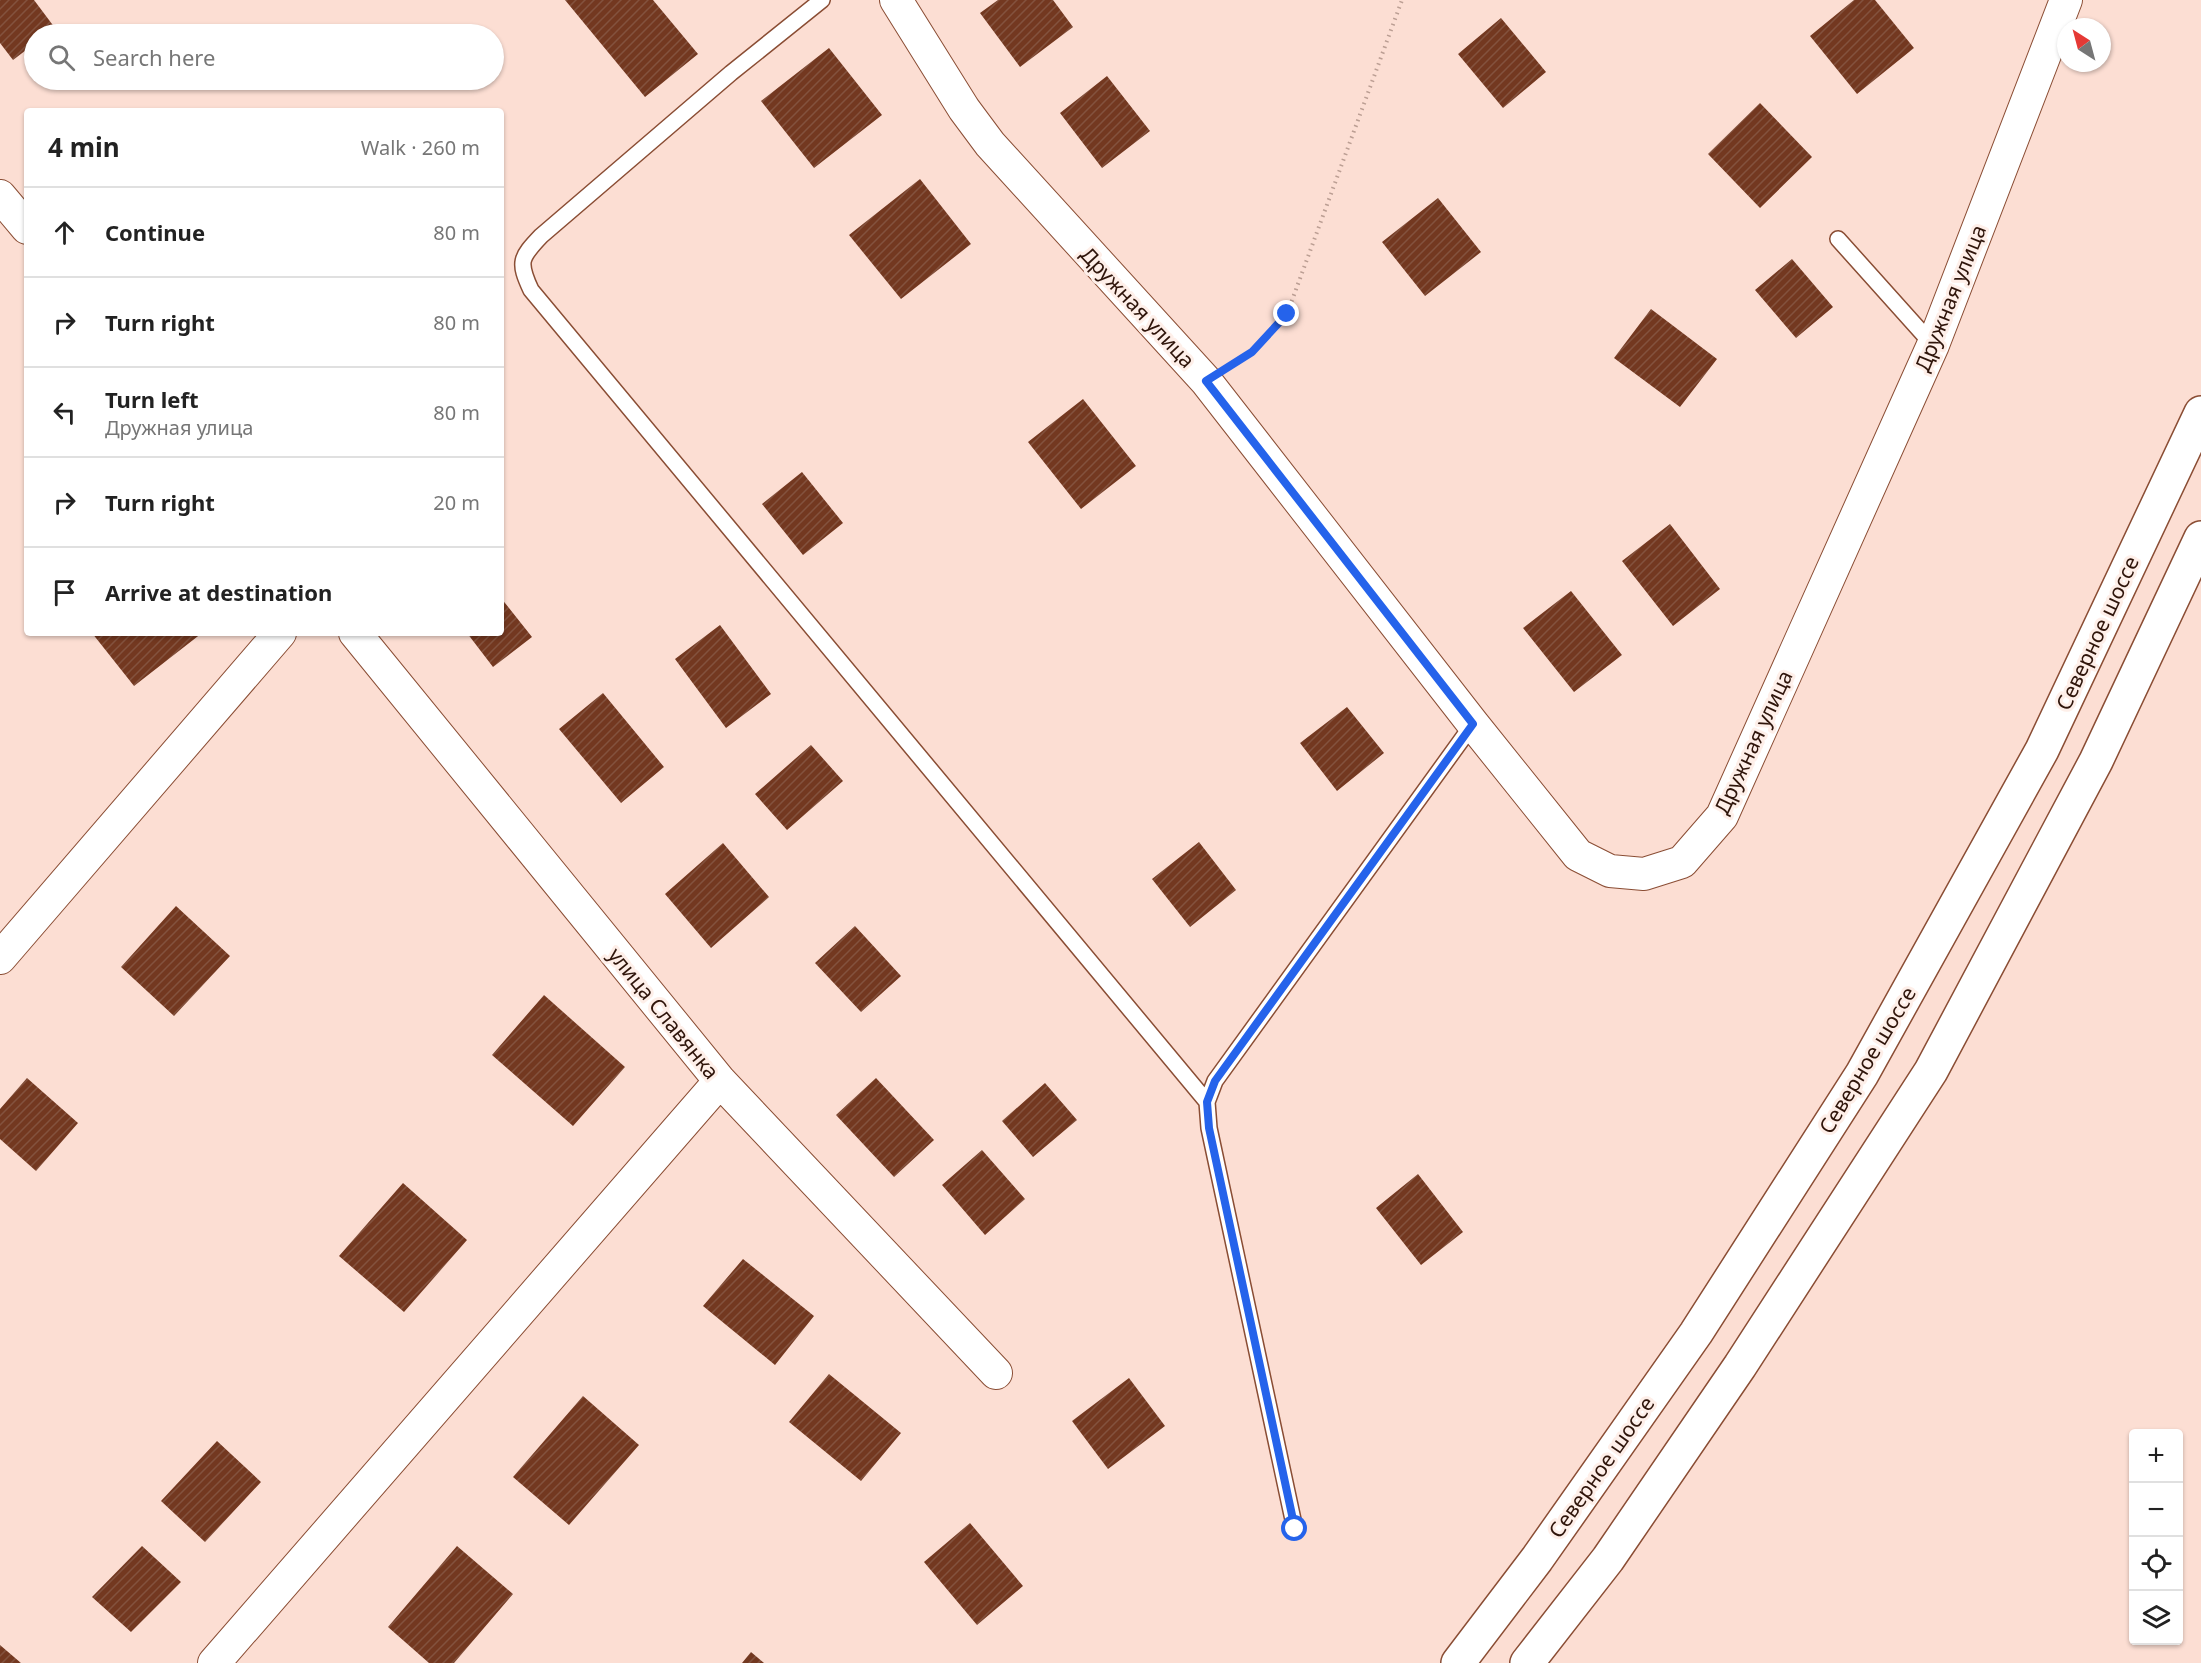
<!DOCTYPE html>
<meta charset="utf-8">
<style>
body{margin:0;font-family:"Noto Sans",sans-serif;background:#f2f2f2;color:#222}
.controls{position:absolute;right:18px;bottom:18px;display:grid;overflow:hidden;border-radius:6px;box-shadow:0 2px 4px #0004}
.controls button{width:54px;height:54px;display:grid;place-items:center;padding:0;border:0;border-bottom:2px solid #e0e0e0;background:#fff;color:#222;font:30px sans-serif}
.compass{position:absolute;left:2057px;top:18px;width:54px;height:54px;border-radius:50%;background:#fff;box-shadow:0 2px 4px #0004;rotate:324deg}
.stop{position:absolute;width:18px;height:18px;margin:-14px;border:4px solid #2563eb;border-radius:50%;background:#fff}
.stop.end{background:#2563eb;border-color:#fff;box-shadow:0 2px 6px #0008}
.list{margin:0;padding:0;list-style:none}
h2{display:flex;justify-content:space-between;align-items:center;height:78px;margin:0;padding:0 24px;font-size:26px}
h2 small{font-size:20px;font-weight:400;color:#767676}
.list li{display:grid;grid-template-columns:39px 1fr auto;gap:18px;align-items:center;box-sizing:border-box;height:90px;padding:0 24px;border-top:2px solid #e0e0e0}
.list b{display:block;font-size:22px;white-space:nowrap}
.list p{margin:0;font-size:20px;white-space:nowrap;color:#767676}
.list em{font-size:20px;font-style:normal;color:#767676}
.icon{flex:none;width:33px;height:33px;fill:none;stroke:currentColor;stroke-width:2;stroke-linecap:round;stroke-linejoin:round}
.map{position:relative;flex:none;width:2201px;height:1663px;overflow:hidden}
.search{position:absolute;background:#fff;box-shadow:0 2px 4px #0004;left:24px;top:24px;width:480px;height:66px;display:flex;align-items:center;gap:15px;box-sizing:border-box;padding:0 21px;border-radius:33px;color:#767676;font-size:22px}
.panel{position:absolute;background:#fff;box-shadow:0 2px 4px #0004;left:24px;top:108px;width:480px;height:528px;border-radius:6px}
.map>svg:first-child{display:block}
</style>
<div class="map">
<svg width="2201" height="1663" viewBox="0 0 2201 1663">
<defs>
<pattern id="building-hatch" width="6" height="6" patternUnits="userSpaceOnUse" patternTransform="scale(1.5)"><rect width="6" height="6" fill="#733820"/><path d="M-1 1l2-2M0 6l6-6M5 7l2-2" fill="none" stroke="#83523e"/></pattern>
</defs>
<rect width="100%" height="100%" fill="#fcded3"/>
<path fill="url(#building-hatch)" d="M0 0H34L55 28 47 34H34V44L13 60 0 43Z
M565 0H653L698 54 645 97Z
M998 0H1053L1073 27 1020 67 980 13Z
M1854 0H1875L1914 48 1857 94 1810 36Z
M1501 18 1546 72 1503 108 1458 54Z
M829 48 882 115 814 168 761 101Z
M1107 76 1150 131 1102 168 1060 113Z
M1760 103 1812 157 1760 208 1708 154Z
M920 179 971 244 901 299 849 235Z
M1438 198 1481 252 1425 296 1382 242Z
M1792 259 1833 307 1796 338 1755 290Z
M1651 309 1717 359 1680 407 1614 358Z
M1083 399 1136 466 1081 509 1028 442Z
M802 472 843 523 803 555 762 504Z
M1670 524 1720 589 1673 626 1622 561Z
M1571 591 1622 655 1574 692 1523 628Z
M501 598 532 637 493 667 467 633H501Z
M720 625 771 694 726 728 675 659Z
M92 633H202L134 686Z
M603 693 664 767 621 803 559 729Z
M1347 707 1384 753 1337 791 1300 743Z
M811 745 843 781 787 830 755 794Z
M1199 842 1236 890 1190 927 1152 879Z
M723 843 769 897 711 948 665 894Z
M176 906 230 956 174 1016 121 967Z
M855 926 901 976 861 1012 815 963Z
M544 995 625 1067 573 1126 492 1055Z
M27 1078 78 1123 36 1171 0 1139V1109Z
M876 1078 934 1140 894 1177 836 1115Z
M1045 1083 1077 1120 1033 1157 1002 1121Z
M982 1150 1025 1199 985 1235 942 1185Z
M1418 1174 1463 1232 1421 1265 1376 1208Z
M403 1183 467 1240 404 1312 339 1256Z
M743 1259 814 1316 775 1365 703 1306Z
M829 1374 901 1433 861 1481 789 1422Z
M1129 1378 1165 1426 1108 1469 1072 1421Z
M583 1396 639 1445 569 1525 513 1477Z
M217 1441 261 1482 205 1542 161 1501Z
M970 1523 1023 1586 977 1625 924 1562Z
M142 1546 181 1582 131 1632 92 1597Z
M457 1546 513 1594 454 1663H429L388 1627Z
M0 1645 21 1663H0Z
M751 1652 764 1663H742Z"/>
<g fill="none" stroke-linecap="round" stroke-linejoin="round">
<defs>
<path id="service" d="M822 0 731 73 541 236C520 258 518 262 531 290L1207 1102
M1838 239 1933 345
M1295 1529 1209 1128 1207 1102 1215 1081 1473 724"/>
<path id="minor" d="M896 0 964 109 990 144 1206 381 1473 724 1578 855 1610 871 1644 874 1682 862 1722 816 1933 345 2066 0
M0 196 27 228
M355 633 720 1081 996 1373
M0 958 280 633
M214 1663 720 1081"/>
<path id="primary" d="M1458 1663 1537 1559 1696 1333 1862 1074 2042 750 2201 413
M1527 1663 1608 1559 1740 1366 1931 1071 2096 761 2201 538"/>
</defs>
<use href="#service" stroke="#8a4d34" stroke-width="18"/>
<use href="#minor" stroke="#8a4d34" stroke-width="34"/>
<use href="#primary" stroke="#8a4d34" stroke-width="36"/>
<path stroke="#bb9e93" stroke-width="4" stroke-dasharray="1.5 4.5" stroke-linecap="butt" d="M1236 362 1252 352 1287 314 1402 0"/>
<use href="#service" stroke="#fff" stroke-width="15"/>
<use href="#minor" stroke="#fff" stroke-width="32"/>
<use href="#primary" stroke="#fff" stroke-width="33"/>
</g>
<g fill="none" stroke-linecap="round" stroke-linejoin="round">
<path stroke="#2563eb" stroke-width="8" d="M1287 314 1252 352 1206 381 1473 724 1215 1081 1207 1102 1209 1128 1295 1529"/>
</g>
<g text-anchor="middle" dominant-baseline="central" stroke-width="6" stroke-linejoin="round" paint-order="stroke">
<g font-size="21" fill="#2f150b" stroke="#feefe9">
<text transform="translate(1950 298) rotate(-68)">Дружная улица</text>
<text transform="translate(1138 307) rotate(47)">Дружная улица</text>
<text transform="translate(2097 633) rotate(-65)">Северное шоссе</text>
<text transform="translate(1753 742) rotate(-65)">Дружная улица</text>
<text transform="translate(664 1013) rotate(51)">улица Славянка</text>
<text transform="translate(1867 1060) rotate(-59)">Северное шоссе</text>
<text transform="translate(1601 1467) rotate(-55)">Северное шоссе</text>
</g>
</g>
</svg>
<div class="controls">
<button>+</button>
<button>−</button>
<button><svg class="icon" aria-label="locate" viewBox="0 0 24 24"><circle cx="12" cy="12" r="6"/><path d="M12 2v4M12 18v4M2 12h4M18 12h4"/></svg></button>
<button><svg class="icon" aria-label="layers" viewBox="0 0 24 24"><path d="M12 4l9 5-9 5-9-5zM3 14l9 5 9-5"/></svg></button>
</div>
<svg class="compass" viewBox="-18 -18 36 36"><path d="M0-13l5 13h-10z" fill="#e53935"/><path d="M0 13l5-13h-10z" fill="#767676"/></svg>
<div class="stop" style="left:1295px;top:1529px"></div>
<div class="stop end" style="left:1287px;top:314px"></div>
<div class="search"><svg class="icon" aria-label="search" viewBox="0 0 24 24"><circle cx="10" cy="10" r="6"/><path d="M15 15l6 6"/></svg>Search here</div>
<section class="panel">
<h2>4 min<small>Walk · 260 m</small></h2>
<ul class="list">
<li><svg class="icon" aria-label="ahead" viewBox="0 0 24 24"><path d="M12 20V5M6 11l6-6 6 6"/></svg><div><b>Continue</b></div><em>80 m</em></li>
<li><svg class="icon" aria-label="right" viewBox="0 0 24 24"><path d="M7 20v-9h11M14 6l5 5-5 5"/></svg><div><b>Turn right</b></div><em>80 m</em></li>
<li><svg class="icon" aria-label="left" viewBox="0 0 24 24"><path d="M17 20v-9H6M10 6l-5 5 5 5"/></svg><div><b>Turn left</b><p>Дружная улица</p></div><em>80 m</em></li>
<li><svg class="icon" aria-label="right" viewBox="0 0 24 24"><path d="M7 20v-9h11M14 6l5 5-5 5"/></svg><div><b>Turn right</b></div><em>20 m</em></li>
<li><svg class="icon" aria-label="arrive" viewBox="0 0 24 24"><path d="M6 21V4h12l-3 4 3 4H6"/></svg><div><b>Arrive at destination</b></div></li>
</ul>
</section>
</div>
